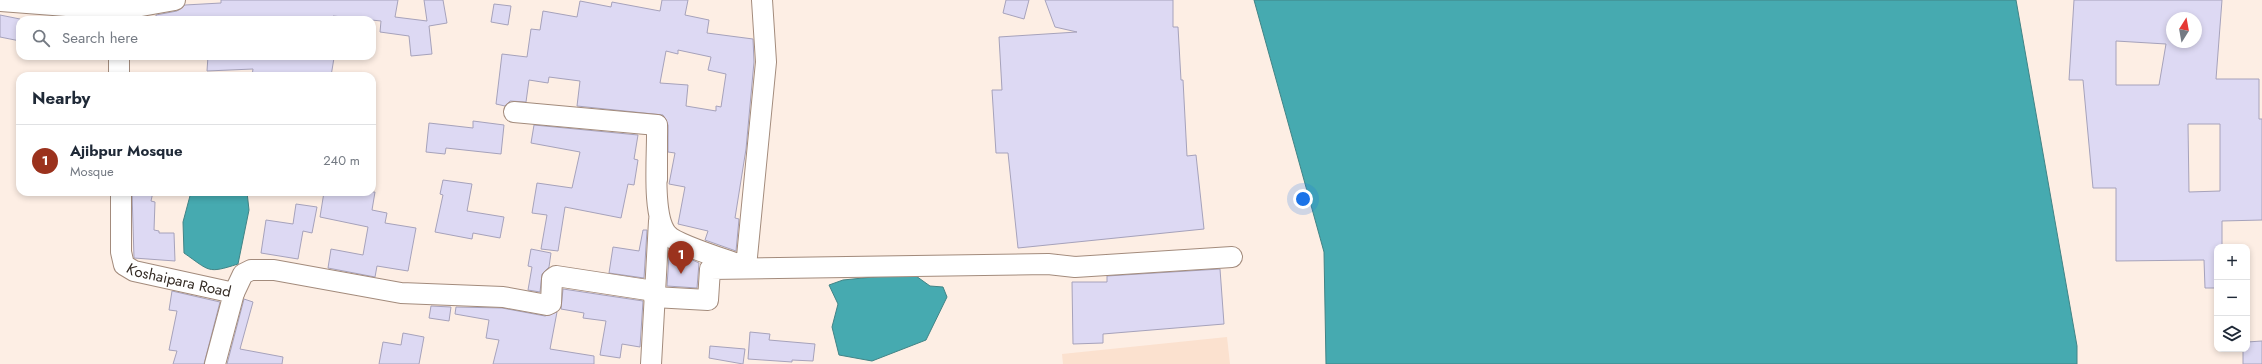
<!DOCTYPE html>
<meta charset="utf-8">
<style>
body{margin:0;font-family:Jost,sans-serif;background:#f2f2f3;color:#1f2937}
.controls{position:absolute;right:12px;bottom:12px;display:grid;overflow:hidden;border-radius:8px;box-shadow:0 2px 6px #0003}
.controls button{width:36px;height:36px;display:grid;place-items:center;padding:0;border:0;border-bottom:1px solid #e0e1e3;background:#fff;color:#1f2937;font:20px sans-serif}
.compass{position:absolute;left:2166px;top:12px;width:36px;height:36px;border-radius:50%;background:#fff;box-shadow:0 2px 6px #0003;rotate:11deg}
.you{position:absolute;left:1303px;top:199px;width:14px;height:14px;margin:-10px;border:3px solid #fff;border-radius:50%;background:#1a73e8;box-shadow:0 0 0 6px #1a73e833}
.badge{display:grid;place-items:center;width:26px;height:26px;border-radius:50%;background:#9b321d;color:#fff;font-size:13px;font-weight:700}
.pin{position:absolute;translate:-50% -33px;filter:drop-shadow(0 1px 2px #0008)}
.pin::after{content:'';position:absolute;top:21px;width:14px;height:12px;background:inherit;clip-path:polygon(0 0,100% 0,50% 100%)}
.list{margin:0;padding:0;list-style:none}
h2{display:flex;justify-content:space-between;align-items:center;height:52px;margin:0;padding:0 16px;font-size:17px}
h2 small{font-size:13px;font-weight:400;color:#747a83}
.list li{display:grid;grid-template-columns:26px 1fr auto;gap:12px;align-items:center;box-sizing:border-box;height:72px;padding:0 16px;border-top:1px solid #e0e1e3}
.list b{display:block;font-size:15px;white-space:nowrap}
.list p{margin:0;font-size:13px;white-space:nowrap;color:#747a83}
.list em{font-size:13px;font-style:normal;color:#747a83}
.icon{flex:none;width:22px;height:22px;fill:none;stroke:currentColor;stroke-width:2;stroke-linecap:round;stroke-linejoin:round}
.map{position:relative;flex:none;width:2262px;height:364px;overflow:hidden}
.search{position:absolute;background:#fff;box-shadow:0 2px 6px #0003;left:16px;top:16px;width:360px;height:44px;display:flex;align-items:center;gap:10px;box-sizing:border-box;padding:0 14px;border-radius:12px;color:#747a83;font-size:15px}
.panel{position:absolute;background:#fff;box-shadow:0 2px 6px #0003;left:16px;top:72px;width:360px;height:124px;border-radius:12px}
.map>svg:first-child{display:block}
</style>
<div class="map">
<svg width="2262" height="364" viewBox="0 0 2262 364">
<rect width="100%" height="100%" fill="#fdeee4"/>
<path fill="#fbe1cf" d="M1227 337 1230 364H1063L1062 354Z"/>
<path fill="#46aab0" stroke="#418486" d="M1254 0H2016L2077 346V364H1326L1324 252Z
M191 192H247L249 210 238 264C207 274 210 271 184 253L183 222Z
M883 276H916L930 286 943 287 947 297 926 340 872 361 839 355 832 327 838 304 829 285 843 280Z"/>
<path fill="#ddd9f3" stroke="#a6a2bb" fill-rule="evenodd" d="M221 0H398L395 17 427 21 424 0H443L447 23 429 26 432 54 411 56 409 36 380 32 381 21 333 16V20H156V15L177 11 185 5 221 3Z
M662 0H688L685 15 709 20 707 33 753 39 754 62 746 149 735 218 739 219 736 251 705 240 708 231 678 224 685 187 669 184 675 153 668 152V125L663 115 577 106 580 81 549 77 548 83 529 80 526 102 510 101 505 106 496 104 502 54 527 57 531 29 540 30 543 11 577 17 580 1 611 7 612 2 660 11ZM678 50 711 57 708 70 726 74 721 107 716 106V111L686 106 688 85 660 83 666 51 678 54Z
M1006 0H1029L1024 19 1003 13Z
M1045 0H1173V27H1178L1181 80H1183L1187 156 1196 155 1204 229 1018 248 1008 153H996L992 90H1002L999 37 1077 32 1055 27Z
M2074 0H2222L2216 79H2259V119H2262V220L2222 221V247H2217V288H2205L2204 260 2116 261V188H2093L2083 80H2069ZM2172 18H2196V42H2172ZM2116 41 2166 44 2159 85H2116ZM2188 124H2220V191L2189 192Z
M494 4 511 6 508 25 491 22Z
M0 15 20 19V41L0 37Z
M208 56H325L334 58 331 76H252L253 69 207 71Z
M473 121 504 125 501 154 446 148 445 154 426 152 429 123 473 128Z
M534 125 638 135 634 159 638 160 634 185 628 184 621 218 565 207 558 251 541 249 547 215 532 213 537 183 572 188 580 152 531 143Z
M443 180 472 184 467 211 504 217 500 238 473 233 472 239 435 232 443 195 440 194Z
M132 192H153L151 201 155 202 154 230 159 231V233H174L175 261 134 258Z
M324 192H375L372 210 387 213 385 223 416 228 408 271 377 266 375 277 328 268 331 249 363 255 368 227 320 217Z
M296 204 317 207 312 233 303 231 298 259 261 253 266 220 293 224Z
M643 230H647L644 278 609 273 613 247 639 251Z
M531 249 551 253 549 267 542 274 540 292 528 290 532 267 528 266Z
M669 256 686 257 699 263 697 288 667 286Z
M1220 269 1224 324 1103 334V343L1073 344 1072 282H1107V276Z
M563 289 643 301 640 347 622 344 620 358 600 355 606 321 583 318 584 313 561 309Z
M172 291 220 302 204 364H173L177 351 169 350 177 311 169 310Z
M244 299 253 302 240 349 283 357 282 364H227Z
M431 306 451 307 449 321 429 318Z
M456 307 502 308 545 316 557 312 550 349 594 356V364H493L499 340 486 338 489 320 455 314Z
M750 332 770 334 769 340 815 344 813 361 792 360V362L748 359Z
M403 333 424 337 419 364H379L383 342 401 345Z
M2262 341V364H2243V349H2247V342Z
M710 346 745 349 743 364 709 358Z"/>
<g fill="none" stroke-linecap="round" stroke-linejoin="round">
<defs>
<g id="street">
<path d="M0 1 119 10 175 0"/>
<path d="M119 56V76"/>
<path d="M514 112 657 125"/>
<path d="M657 180V125C658 150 651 216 667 234 676 245 731 261 746 267L766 62 762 0"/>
<path id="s1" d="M121 192V252L124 265 134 271 234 293 215 364"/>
<path d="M234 293 243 274 251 270H274L401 293 503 297 547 305 551 303 552 279 556 276 654 291"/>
<path d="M654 297 708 300 710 269 1048 264 1075 267 1232 257"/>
<path d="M651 364 659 221"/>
</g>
</defs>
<use href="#street" stroke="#a38b7c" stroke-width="22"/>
<use href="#street" stroke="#fff" stroke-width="20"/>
</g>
<g text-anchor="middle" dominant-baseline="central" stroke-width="3.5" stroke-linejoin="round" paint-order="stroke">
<g font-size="15" fill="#342b24" stroke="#fff">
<text stroke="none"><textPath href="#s1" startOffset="131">Koshaipara Road</textPath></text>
</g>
</g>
</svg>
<div class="controls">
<button>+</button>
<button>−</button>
<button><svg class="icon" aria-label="layers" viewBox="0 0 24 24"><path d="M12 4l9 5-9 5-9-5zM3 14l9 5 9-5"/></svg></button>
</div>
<svg class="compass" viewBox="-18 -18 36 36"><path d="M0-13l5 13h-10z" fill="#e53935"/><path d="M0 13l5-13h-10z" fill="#747a83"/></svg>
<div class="you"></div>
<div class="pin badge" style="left:681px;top:274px">1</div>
<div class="search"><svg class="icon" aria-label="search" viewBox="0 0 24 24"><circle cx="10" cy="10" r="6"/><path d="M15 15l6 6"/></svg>Search here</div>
<section class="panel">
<h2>Nearby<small></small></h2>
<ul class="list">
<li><span class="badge">1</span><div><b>Ajibpur Mosque</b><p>Mosque</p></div><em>240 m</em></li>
</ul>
</section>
</div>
